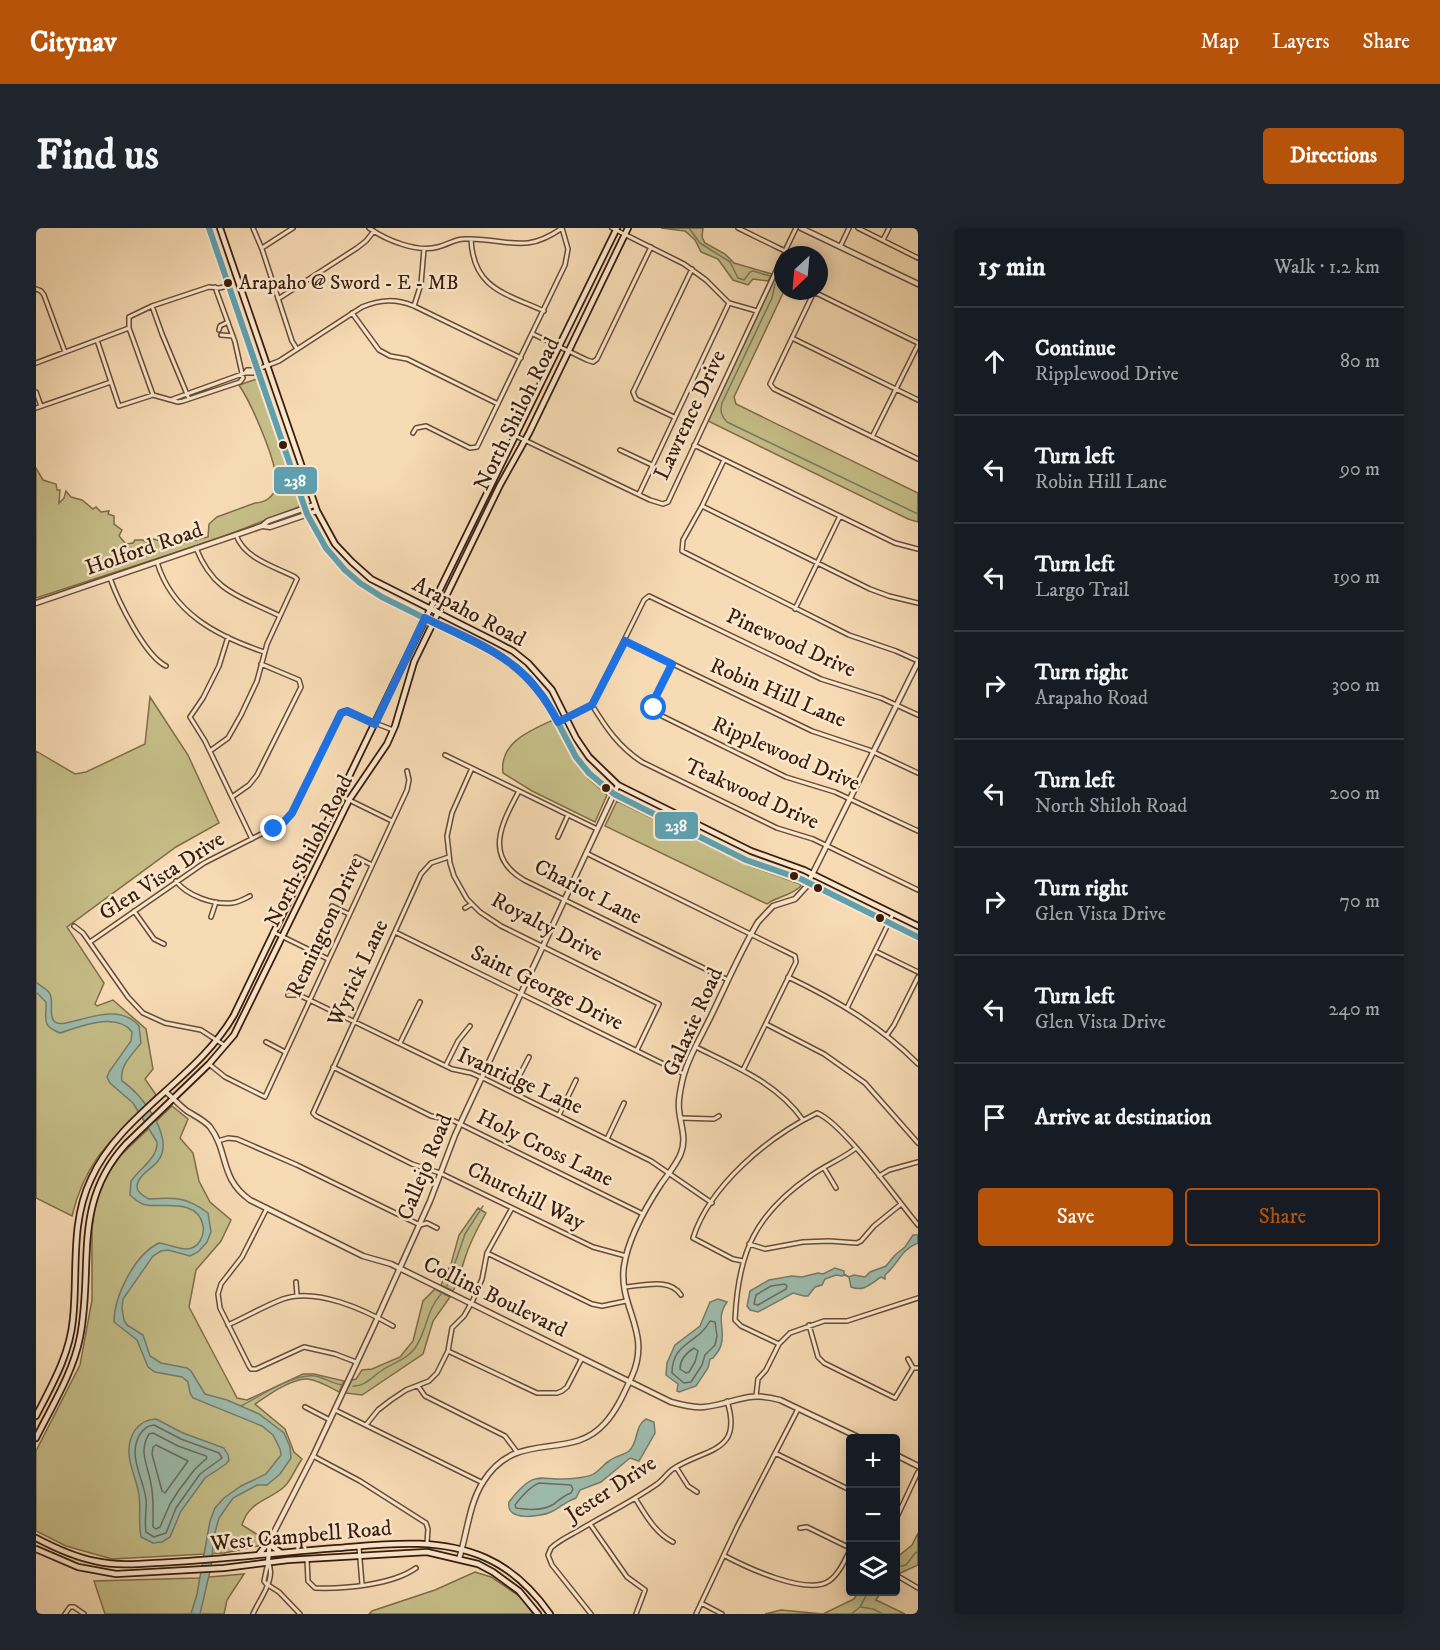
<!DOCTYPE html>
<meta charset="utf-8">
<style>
body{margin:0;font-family:"IM FELL DW Pica",serif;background:#20242c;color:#f1f3f6}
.controls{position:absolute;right:18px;bottom:18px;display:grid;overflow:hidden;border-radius:6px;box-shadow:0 3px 15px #0003}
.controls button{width:54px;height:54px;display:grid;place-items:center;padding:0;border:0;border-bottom:2px solid #363941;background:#171b24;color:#f1f3f6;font:30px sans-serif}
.compass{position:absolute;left:738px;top:18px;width:54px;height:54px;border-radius:50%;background:#171b24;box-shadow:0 3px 15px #0003;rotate:206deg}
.stop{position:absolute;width:18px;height:18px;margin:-14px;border:4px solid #1a73e8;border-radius:50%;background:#fff}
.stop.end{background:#1a73e8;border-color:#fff;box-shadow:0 2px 6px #0008}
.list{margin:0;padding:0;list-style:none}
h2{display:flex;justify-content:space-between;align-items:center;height:78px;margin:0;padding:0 24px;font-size:26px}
h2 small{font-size:20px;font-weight:400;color:#9ea1a6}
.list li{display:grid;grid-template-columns:39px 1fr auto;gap:18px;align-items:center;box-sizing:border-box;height:108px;padding:0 24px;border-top:2px solid #363941}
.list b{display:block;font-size:22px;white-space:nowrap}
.list p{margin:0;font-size:20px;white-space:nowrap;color:#9ea1a6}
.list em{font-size:20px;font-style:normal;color:#9ea1a6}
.actions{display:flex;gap:12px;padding:18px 24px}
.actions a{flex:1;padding:14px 0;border:2px solid #b45309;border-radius:6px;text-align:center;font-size:21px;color:#b45309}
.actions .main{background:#b45309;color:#fff}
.icon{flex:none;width:33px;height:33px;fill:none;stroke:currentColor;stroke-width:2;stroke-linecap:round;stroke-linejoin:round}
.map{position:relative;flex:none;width:882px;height:1386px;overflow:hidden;border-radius:6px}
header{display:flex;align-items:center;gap:36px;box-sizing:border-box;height:84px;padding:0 30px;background:#b45309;color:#fff}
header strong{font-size:28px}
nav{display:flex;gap:33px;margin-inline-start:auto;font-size:21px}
.intro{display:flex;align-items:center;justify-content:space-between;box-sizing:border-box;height:144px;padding:0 36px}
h1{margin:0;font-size:42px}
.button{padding:15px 27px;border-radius:6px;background:#b45309;color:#fff;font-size:21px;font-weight:700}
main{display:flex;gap:36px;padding:0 36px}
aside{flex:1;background:#171b24;border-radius:6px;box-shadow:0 3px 15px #0003}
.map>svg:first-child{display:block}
</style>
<header>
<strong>Citynav</strong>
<nav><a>Map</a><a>Layers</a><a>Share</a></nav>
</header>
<div class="intro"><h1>Find us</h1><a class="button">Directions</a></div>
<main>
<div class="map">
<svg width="882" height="1386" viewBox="0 0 882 1386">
<rect width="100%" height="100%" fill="#f7dbb4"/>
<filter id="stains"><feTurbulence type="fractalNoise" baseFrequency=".00333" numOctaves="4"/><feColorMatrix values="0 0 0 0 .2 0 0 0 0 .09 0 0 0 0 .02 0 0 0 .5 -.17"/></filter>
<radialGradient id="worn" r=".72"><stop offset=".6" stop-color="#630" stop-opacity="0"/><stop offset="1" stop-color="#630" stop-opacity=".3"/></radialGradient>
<path fill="#c5bd87" stroke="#806c4a" stroke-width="1.5" d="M625 0H667L666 9 669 15 689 26 698 35 736 46 732 53 717 51 712 57 697 52 682 31 665 24 659 12 649 3Z
M739 50 747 52 748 63 698 169 700 176 882 265V294L872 291 672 193Z
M221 151 264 273 263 279 184 310 0 370V240L7 252 20 256 21 262H24L23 275 28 270 30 263 35 269 46 272 57 281 60 279 65 284 73 283 72 286 78 288V296L86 302 83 308 90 316 97 315 99 312H107L110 314 117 311C122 312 128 315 133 312L140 317 172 309 173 296 181 289 219 275C228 275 238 269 240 259 244 239 215 175 203 157Z
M114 469 152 527 183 595 140 619 31 699 68 755 59 776 61 778 77 772 110 801 117 841 109 851 120 867C80 908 50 929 36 988L0 970V523L39 546 50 544 109 516Z
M517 492 536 530 553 551 571 567 559 594 496 563 467 545C463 515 493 503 517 492Z
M581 573 714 638 764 656 765 658C755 668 742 668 731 676L569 598Z
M136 878 152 891 144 910 157 925 163 953 174 974 195 992 185 1013 160 1042 153 1079 199 1166 201 1170 211 1172 267 1146H278L308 1153 303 1164C294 1159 282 1152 271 1151 256 1150 231 1168 219 1176L249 1201 258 1224 266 1231C260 1239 255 1253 248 1259 232 1273 213 1273 206 1297L222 1307 225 1311 222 1318 188 1325 76 1331 30 1318 0 1303V1223L44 1137 56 1072V1000L59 977 67 952 84 928Z
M442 980 450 985C442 999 434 1014 429 1030 425 1042 423 1052 417 1063L405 1057 415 1036 423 1007Z
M399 1061 414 1069 397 1093 387 1126 326 1167 309 1165 316 1152 320 1151 326 1142 336 1141 364 1129 377 1113 387 1073Z
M882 1305V1337L860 1347V1330L876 1317Z
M439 1344 455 1349 486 1370 497 1386H333L336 1383 399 1362Z
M208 1346 191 1372 188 1386H69L58 1353 162 1350Z
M822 1364H845L840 1372 869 1386H729L745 1382 787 1386 818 1371Z"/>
<path fill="#9dbbac" stroke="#757b6c" stroke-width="1.5" d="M0 754C4 758 12 761 14 766 18 774 12 788 19 794 30 803 79 769 103 798L105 815C96 827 83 838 86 853 105 865 140 910 122 933 117 940 102 947 101 958 101 965 108 968 113 971 138 969 151 969 172 985L175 1004 171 1014 162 1024 154 1028 132 1022 125 1023 117 1028 87 1071 86 1080 88 1092 91 1097 107 1107 114 1128 125 1135 151 1140 155 1143 169 1166 191 1172 223 1186 248 1205 254 1219 255 1230 244 1246 231 1257H221L197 1270 183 1290 178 1308 175 1339 164 1386H155L161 1366 174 1293 179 1280 188 1270 205 1258 230 1246 245 1227 244 1221 237 1207 226 1198 157 1170 154 1165 152 1154 146 1149 119 1144 112 1139 101 1112 78 1094C78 1068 99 1026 123 1015 132 1016 142 1021 150 1021 163 1021 169 1007 167 997 161 970 127 980 110 977 103 976 99 971 94 967L95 953C104 940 122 930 121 914L97 875 74 855 71 849 73 844 95 813 96 804C81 783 43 799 24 805 4 797 11 791 10 774L0 764Z
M877 1007H882V1015C864 1022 862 1037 849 1047V1051L845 1049C834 1056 828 1064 815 1059L813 1049 808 1047 806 1048 800 1047 789 1051 786 1057 779 1059 772 1068H768L757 1065 722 1084 714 1082 711 1078 714 1063 733 1052 756 1048 766 1049 782 1045 787 1046 799 1040 808 1043V1046L813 1049 818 1047 829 1049 834 1044 850 1038 859 1027 869 1019Z
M682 1071 691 1074C679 1091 690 1100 685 1117 684 1122 680 1126 677 1130L674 1131 672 1140 660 1158 643 1164 641 1163 642 1156 630 1147 631 1135 639 1117 664 1098 674 1074Z
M120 1191 147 1205 188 1220 192 1227 193 1232 190 1236 169 1250 145 1283 134 1309 126 1314 117 1315 105 1309C102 1295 105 1281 103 1267 101 1253 94 1240 93 1226 92 1208 101 1192 120 1191Z
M610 1191 618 1194 619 1205 603 1233 594 1230 565 1254 544 1262 540 1270C528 1274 526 1279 515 1284 504 1289 469 1294 473 1274 502 1236 505 1256 541 1250 547 1249 554 1249 559 1245 564 1242 568 1236 573 1233 579 1228 588 1227 593 1223 603 1214 598 1198 610 1191Z"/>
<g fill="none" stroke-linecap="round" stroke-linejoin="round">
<path stroke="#6c6c5c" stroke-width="1.5" d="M749 1056 751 1058 750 1061 722 1077 718 1076 720 1067 735 1058Z
M674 1093 679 1094 681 1108 679 1117 669 1127 666 1137 655 1154 648 1155 636 1145C636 1114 662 1116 674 1093Z
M658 1120 662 1123 659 1134 653 1144 650 1145 644 1141C644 1131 650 1125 658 1120Z
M118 1197 145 1211 183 1225 186 1230 164 1246 140 1280 130 1305 118 1309 110 1304C108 1293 111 1282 110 1271 108 1256 99 1239 99 1225 99 1213 105 1198 118 1197Z
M117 1205 142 1218 170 1228 171 1230 159 1241 143 1262 134 1276 124 1299 120 1301 117 1299C117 1284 118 1270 115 1256 112 1237 102 1224 113 1206Z
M120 1217 152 1233 129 1265 126 1263 116 1226 117 1219Z
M503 1255 535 1257 537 1261 535 1265C527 1268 524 1271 518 1276 507 1283 492 1282 480 1280L479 1277C485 1269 493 1259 503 1255Z"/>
<path stroke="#757b6c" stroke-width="1.5" d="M653 0 664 15 694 34 702 50 708 52 714 44 717 43 734 48
M739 56 736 70 686 175C684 183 685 188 691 194L882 286
M411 1058 429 1006 447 978
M317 1158C328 1159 336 1149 345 1143 356 1135 371 1132 379 1120 391 1104 390 1082 405 1066
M205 1178C225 1168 257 1145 279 1148 289 1150 297 1156 307 1157
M861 1339 870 1337 880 1324 882 1325
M825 1379 837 1381 847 1386
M815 1386 824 1379 832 1364"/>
<defs>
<path id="minor" d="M217 0 226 21 256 113 261 121
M333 0C350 12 381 25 402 19 411 17 419 11 428 11 470 9 487 28 526 0
M576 0 648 36 670 52 693 75 721 83
M702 0 749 23
M822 0 882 30
M435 11C437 60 468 65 508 83
M847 12 853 0
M804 19 813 0
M226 20 257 0
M749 23 760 0
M739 45 747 49
M0 61 5 63 8 67 29 124
M776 63 882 115
M778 64 734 156 738 161 882 231
M242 71 321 20 330 13 338 3
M116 78 93 89V100L117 167 142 174 147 173 204 154 207 150 199 114 179 59
M378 78 385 56 388 21
M316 85 343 122 354 128 371 131 462 176
M183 102 184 98 192 94
M497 106 551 132 557 134 561 131 615 19
M185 107 197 108
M756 110 882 172
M61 112 83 178 117 167
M0 135 93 100
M222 141 243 133 326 79C345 71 360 71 378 78L485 130
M209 145H217L219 142
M0 164 5 178
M137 171 209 145 211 142H219
M153 171 126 106 116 78 173 59 183 60 193 58
M0 180 75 154
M638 189 600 171 597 164 656 41
M377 205 380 200 390 198 434 220 441 219 529 37 532 21 526 0
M480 208 614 272 627 276 632 274 747 28
M836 209 882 117
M658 217 859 315 882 321
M584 222 616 237
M688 232 666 278 647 312 646 323 813 407 860 423 882 433
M603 266 693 75
M666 278 834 361 853 368 882 375
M160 320C178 365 204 368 244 388
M121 334C136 385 181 408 228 424
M74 350C82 373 109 428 130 438
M759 381 804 288
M192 409 183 438 167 470 154 489 169 513 216 611
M589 413 776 503 833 522 882 545
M636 436 617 475 618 480 626 488 750 549 799 564 882 603
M556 477C570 500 583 519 606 534L741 600 777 611 882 662
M522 494 556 477 608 372 613 368 785 451 845 470 882 487
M174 523 192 510 205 487 221 453 231 416 261 351 259 349C237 338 209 331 200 307
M409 527 561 601
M436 540 416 585 411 608 414 635 418 648 431 671 444 684 465 698 623 776 601 822
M483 563C466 595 447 628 488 652L692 752
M305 568 356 593
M196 569 213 557 221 547 265 459 263 452 225 436
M522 609 532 587
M550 625 759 728 760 734 707 842
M320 629 336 637
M413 629 395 635 385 646 277 885 280 888 376 936 404 945 557 1019 590 1028
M140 653C151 668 178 677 196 675 203 674 208 671 214 668
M296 678 313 686
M429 680 436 676
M98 683 118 711 128 716
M175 689 180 674
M38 698 47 705 92 769 107 785 129 795 165 802 188 817
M237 704 292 731
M359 704 648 846
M54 714 168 635 247 595 259 580 303 489 308 483 357 502
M839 723 882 744
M752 749C800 772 845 798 882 836
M252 767H263L416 841 435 845 451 852 615 933 676 975
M811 780 857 686
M730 796 788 826 829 855 882 915
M851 807 858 797 882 749
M230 814 249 824
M364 815 384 774
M660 819C700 839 741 855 767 892
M173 836 189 849 229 869 371 562 373 552 371 543
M410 837 422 813 434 798
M297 839 395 888 418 893 607 986
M475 864 493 829
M523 887 540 852
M644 890 678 891 683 888
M571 911 588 875
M182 913 192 910 201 911 261 937 384 997 391 995 401 1000
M788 940 800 960
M843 948 853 942 882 934
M231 980 206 1029 185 1056 182 1066 184 1080 213 1138 215 1141H220L268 1119 299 1126 320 1134
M713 1016 729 1021 767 1014 793 1013 821 1015 825 1013 838 998 865 976
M451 1025 556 1076 566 1078 590 1073
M707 1033 697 1031 657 1010C674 957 732 909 781 885 808 896 861 972 882 997
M260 1054 261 1067
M588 1059C606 1058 634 1049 645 1067
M192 1097C210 1089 228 1078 247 1071 280 1059 329 1082 357 1098
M773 1097 782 1129 788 1135 859 1170 877 1140H882
M743 1116 705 1098 699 1092C702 1024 719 986 776 947 790 937 806 931 820 920
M412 1123 501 1165H521L526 1163 531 1159 546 1130
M872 1131 877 1140
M382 1158 389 1168 469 1208 481 1224
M720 1168 722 1151 730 1142 743 1116 754 1105 788 1093H811L882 1070
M269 1179 294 1192
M299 1182 447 1255
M330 1197 342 1182 355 1172 370 1162 393 1153 401 1145 412 1123 416 1100 428 1088 437 1072 446 1051 451 1025 476 980
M739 1225 814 1262
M277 1228 324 1253 390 1295 392 1301 391 1315
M640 1239 652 1258 661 1264
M599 1270C609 1286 619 1305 637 1314
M860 1291 882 1244
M554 1296 591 1349 609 1362 600 1386
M764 1300 771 1299 814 1320
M323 1319 326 1356
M689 1328C710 1339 771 1368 793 1353 803 1346 809 1332 814 1322
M271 1331 272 1353 279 1360C309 1361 356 1357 380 1340
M860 1347 882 1360
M231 1357 228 1353 232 1334
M232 1357 243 1364 264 1386
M665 1375 686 1386
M29 1386 34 1379H38L48 1386
M217 1386C224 1370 241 1350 232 1334
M555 1386 516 1337 512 1327 515 1320C523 1312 535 1307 545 1301 570 1286 597 1273 621 1256 627 1252 631 1245 637 1241 668 1220 708 1226 691 1173
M660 1386 701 1299 762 1181"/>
<path id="tertiary" d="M765 0 882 56
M227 298 234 299 281 283
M0 375 226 298 232 293 278 277
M130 864C137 870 143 877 151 883 159 888 168 892 174 899 193 924 183 950 214 972L327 1028 355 1036 635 1174C646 1177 657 1180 668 1179 699 1176 709 1162 744 1172L824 1210
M860 1227 882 1238
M423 1331C431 1306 433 1276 447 1254 481 1199 534 1235 569 1195 581 1182 589 1163 596 1148 616 1104 582 1079 588 1038 592 1010 610 979 625 956 632 946 641 936 645 925 651 910 644 896 643 881 642 872 644 863 646 854 651 831 665 809 675 788 690 757 704 724 722 694L737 678 759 671 770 659 882 434
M232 1334 234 1312 277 1228 336 1102 394 973 419 907 582 557"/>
<path id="secondary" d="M173 0 271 286 290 320 309 342 324 355 346 369 461 426 480 438 494 451 509 470 540 529 553 545 578 566 710 632 765 651 882 709
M184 0 281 283 299 316 316 334 335 351 458 413 477 423 492 435 516 462 540 510 553 529 582 557 715 623 768 642 882 698
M0 1188C16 1157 34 1126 37 1091 42 1044 34 995 55 951 84 886 162 850 198 787L359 453 581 0
M0 1210C16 1178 37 1145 44 1109 58 1038 35 976 90 916L173 836 198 807 313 572 351 516 359 498 378 434 464 257 493 205 592 0
M0 1310C19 1320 38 1329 59 1333 85 1339 111 1335 137 1334 192 1331 246 1324 301 1320 350 1316 403 1309 450 1330 477 1342 497 1362 514 1386
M234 1310 237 1319 244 1324
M0 1321 42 1339 80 1346 188 1340 252 1332 391 1324 442 1336 457 1344 483 1363 502 1386
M223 1326 234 1312"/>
</defs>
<use href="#minor" stroke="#694c37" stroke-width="6"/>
<use href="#tertiary" stroke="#694c37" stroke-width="7"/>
<use href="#secondary" stroke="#3a1c0d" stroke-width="8"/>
<use href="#minor" stroke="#fae8ce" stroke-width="3"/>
<use href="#tertiary" stroke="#fae8ce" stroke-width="4"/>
<use href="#secondary" stroke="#fae8ce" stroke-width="4.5"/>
<defs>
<path id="bus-1" d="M173 0 271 286 290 320 309 342 324 355 346 369 461 426 480 438 494 451 509 470 540 529 553 545 578 566 710 632 765 651 882 709"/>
</defs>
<use href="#bus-1" stroke="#fae8ce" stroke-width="10"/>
<use href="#bus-1" stroke="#5fa0b0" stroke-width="6"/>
</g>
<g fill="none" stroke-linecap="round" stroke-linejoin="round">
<path stroke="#1a73e8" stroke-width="8" d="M238 601 247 595 256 585 305 485 311 483 339 496 389 390C449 419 490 431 522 494L556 477 589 413 636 436 620 468 618 480"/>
</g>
<g fill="#3a1c0d" stroke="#fae8ce" stroke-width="2">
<circle cx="192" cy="55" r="5"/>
<circle cx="247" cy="217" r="5"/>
<circle cx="570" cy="560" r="5"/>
<circle cx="758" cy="648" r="5"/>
<circle cx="782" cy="660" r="5"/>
<circle cx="844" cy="690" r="5"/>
</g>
<g text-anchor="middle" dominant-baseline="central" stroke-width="5" stroke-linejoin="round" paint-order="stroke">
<g font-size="20" fill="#3a1c0d" stroke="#fae8ce" text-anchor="start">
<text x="203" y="55">Arapaho @ Sword - E - MB</text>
</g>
<g font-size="22" fill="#3a1c0d" stroke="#fae8ce">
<text transform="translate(481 186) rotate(-64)">North Shiloh Road</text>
<text transform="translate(654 187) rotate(-65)">Lawrence Drive</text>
<text transform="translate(108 321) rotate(-19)">Holford Road</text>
<text transform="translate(433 384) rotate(28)">Arapaho Road</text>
<text transform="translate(755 415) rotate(24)">Pinewood Drive</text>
<text transform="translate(742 465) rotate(23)">Robin Hill Lane</text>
<text transform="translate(750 526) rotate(23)">Ripplewood Drive</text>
<text transform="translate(716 566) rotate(24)">Teakwood Drive</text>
<text transform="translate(273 623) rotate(-63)">North Shiloh Road</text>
<text transform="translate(126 648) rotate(-33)">Glen Vista Drive</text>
<text transform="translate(552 664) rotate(27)">Chariot Lane</text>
<text transform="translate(289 699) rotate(-65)">Remington Drive</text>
<text transform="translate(511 699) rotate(28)">Royalty Drive</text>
<text transform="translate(322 745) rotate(-65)">Wyrick Lane</text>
<text transform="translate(511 760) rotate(26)">Saint George Drive</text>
<text transform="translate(657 794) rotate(-66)">Galaxie Road</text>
<text transform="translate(484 853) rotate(24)">Ivanridge Lane</text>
<text transform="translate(509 920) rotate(26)">Holy Cross Lane</text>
<text transform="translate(389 939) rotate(-68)">Callejo Road</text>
<text transform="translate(490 968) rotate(26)">Churchill Way</text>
<text transform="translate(459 1069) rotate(26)">Collins Boulevard</text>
<text transform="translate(575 1261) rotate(-33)">Jester Drive</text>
<text transform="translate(265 1308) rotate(-5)">West Campbell Road</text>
</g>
</g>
<g stroke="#fae8ce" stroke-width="2">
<rect x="237" y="238" width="45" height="29" rx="6" fill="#5fa0b0"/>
<rect x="618" y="583" width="45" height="29" rx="6" fill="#5fa0b0"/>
</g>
<g font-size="16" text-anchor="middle" font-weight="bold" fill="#fff">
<text x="259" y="258">238</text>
<text x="640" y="603">238</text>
</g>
<rect width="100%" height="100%" filter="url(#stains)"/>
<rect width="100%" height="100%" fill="url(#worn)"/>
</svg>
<div class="controls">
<button>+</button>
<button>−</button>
<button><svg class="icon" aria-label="layers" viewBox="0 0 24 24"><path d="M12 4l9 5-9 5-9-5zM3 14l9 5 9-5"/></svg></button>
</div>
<svg class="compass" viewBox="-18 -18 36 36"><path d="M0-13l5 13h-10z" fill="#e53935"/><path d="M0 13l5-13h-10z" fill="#9ea1a6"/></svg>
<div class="stop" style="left:618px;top:480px"></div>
<div class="stop end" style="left:238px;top:601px"></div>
</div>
<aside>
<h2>15 min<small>Walk · 1.2 km</small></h2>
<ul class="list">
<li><svg class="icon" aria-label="ahead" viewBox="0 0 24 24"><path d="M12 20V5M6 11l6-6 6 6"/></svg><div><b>Continue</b><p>Ripplewood Drive</p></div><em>80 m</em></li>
<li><svg class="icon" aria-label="left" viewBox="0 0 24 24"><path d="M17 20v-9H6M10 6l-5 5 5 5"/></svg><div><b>Turn left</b><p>Robin Hill Lane</p></div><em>90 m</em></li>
<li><svg class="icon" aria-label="left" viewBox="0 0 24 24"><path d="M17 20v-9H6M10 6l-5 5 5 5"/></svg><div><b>Turn left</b><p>Largo Trail</p></div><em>190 m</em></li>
<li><svg class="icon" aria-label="right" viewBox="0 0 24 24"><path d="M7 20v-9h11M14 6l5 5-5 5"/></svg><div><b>Turn right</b><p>Arapaho Road</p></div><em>300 m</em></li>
<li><svg class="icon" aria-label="left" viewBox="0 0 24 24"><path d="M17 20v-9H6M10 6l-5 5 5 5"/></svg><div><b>Turn left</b><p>North Shiloh Road</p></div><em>200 m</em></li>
<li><svg class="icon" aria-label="right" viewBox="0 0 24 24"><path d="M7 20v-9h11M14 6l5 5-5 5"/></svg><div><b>Turn right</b><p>Glen Vista Drive</p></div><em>70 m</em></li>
<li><svg class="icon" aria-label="left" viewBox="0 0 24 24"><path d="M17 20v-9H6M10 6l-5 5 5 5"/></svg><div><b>Turn left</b><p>Glen Vista Drive</p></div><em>240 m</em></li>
<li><svg class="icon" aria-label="arrive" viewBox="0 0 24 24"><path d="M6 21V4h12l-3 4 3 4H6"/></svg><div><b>Arrive at destination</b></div></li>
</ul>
<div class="actions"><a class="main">Save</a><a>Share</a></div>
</aside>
</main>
